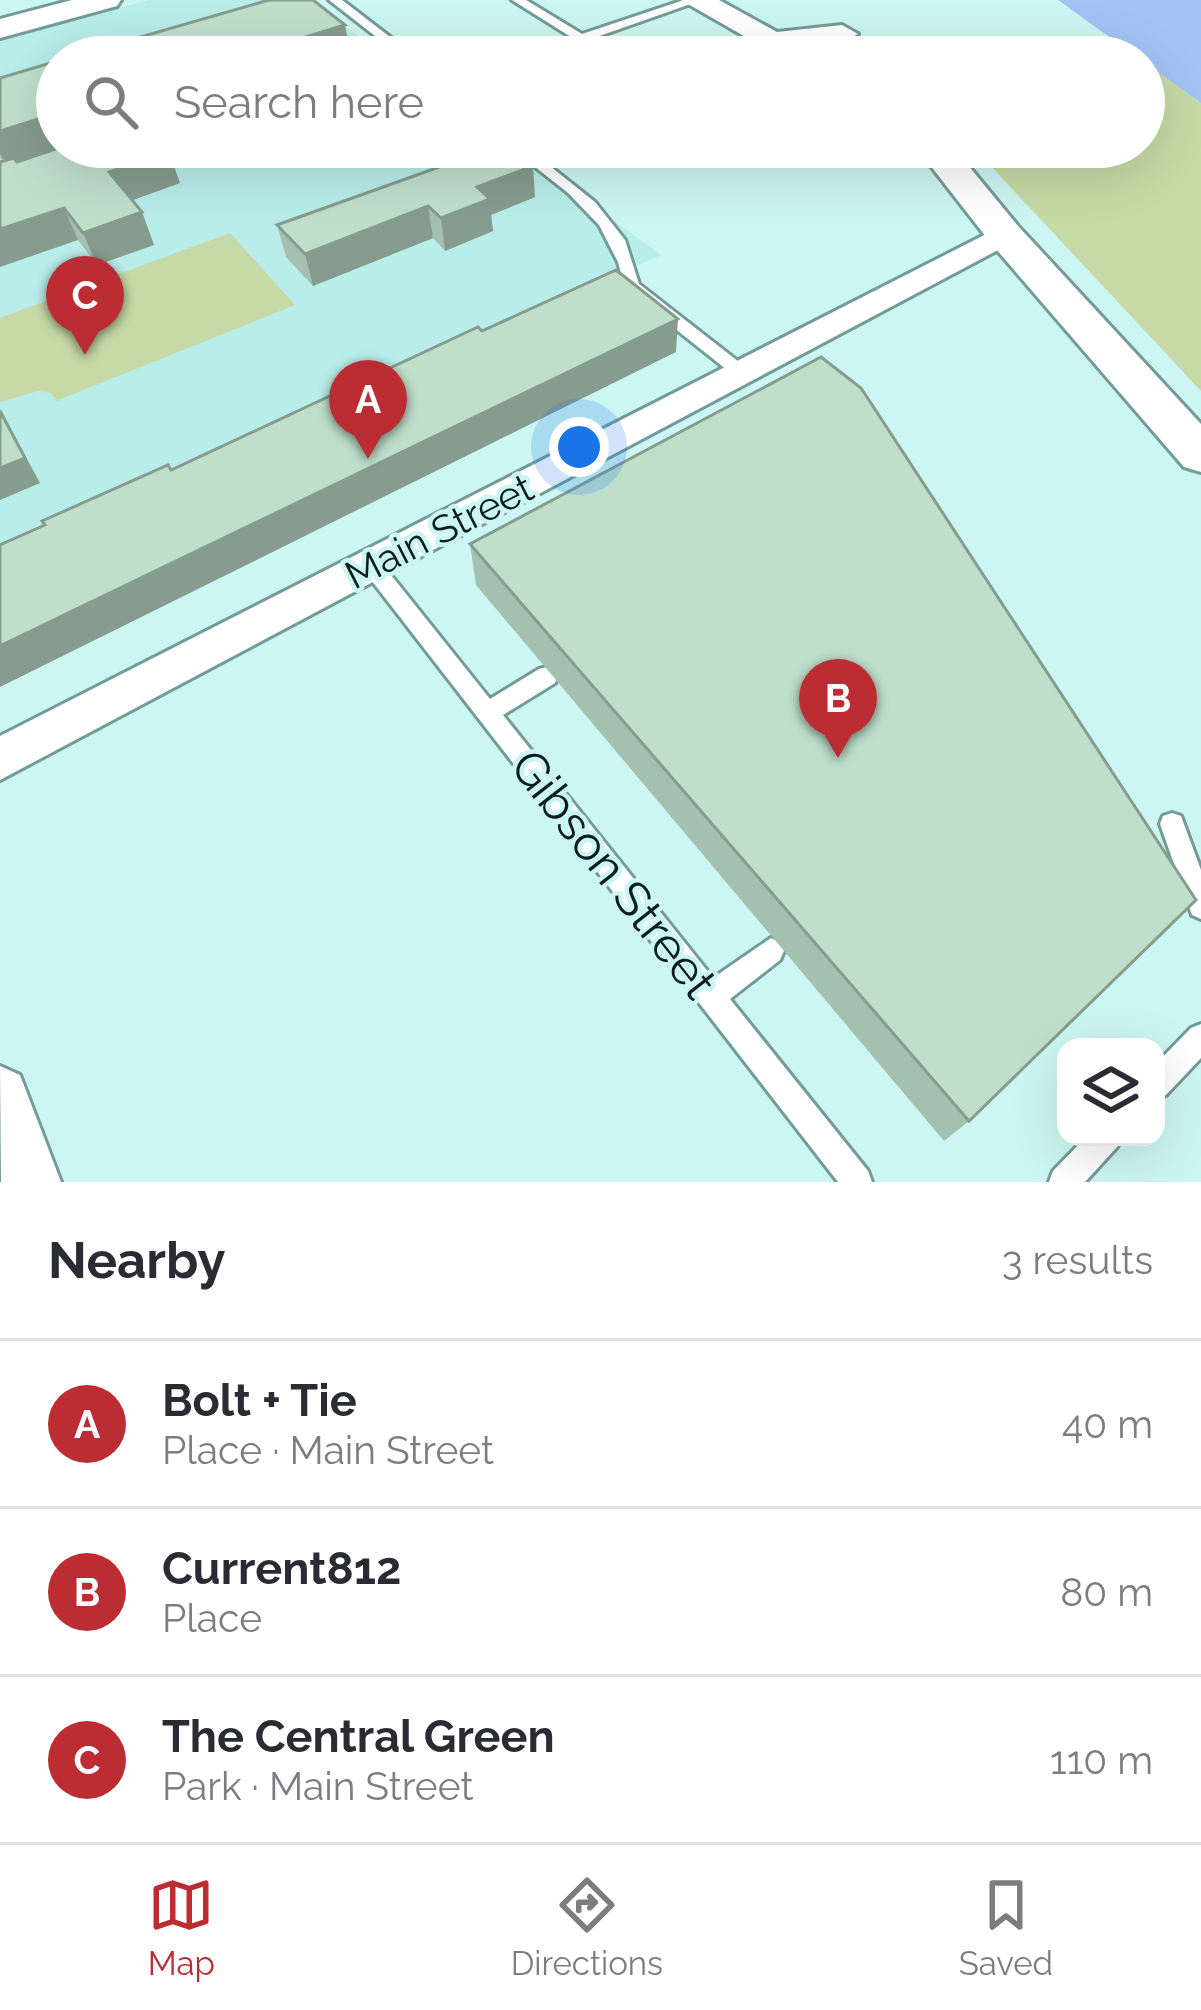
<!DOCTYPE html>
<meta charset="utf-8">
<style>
body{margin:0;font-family:Raleway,sans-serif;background:#f7f7f7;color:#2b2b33}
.controls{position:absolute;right:36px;bottom:36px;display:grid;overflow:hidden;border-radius:24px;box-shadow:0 12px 48px #0002}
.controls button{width:108px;height:108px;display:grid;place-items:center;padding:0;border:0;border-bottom:3px solid #e1e1e2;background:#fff;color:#2b2b33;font:60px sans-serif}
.you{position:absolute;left:579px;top:447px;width:42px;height:42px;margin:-30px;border:9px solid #fff;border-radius:50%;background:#1a73e8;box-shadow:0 0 0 18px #1a73e833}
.badge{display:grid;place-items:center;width:78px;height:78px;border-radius:50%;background:#bc2c33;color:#fff;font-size:39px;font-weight:700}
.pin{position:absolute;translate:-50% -99px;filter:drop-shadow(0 3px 6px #0008)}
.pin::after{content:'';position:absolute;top:63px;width:42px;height:36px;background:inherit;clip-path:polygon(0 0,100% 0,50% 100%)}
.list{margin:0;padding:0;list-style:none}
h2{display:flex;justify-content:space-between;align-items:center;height:156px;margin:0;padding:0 48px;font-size:51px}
h2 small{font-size:39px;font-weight:400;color:#7c7c81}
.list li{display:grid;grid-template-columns:78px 1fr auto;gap:36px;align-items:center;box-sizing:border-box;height:168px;padding:0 48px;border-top:3px solid #e1e1e2}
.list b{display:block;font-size:45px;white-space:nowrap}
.list p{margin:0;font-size:39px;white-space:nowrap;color:#7c7c81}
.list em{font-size:39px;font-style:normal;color:#7c7c81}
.icon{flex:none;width:66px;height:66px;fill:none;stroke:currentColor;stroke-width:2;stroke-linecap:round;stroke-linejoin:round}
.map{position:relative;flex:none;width:1201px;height:1182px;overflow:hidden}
.search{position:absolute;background:#fff;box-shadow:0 12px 48px #0002;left:36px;right:36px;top:36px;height:132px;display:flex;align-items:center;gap:30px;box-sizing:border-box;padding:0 42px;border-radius:66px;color:#7c7c81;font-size:45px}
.sheet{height:660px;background:#fff}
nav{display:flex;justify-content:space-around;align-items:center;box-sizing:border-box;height:168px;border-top:3px solid #e1e1e2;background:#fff;font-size:33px;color:#7c7c81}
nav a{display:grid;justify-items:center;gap:6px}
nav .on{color:#bc2c33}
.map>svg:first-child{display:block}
</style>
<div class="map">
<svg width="1201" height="1182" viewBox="0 0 1201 1182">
<rect width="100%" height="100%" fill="#ccf6f3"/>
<path fill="#b8edea" d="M148 0H309L387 57H57V147H512L661 255 0 549V41Z"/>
<path fill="#c6d9a6" d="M1114 40 1138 57H963Z
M1144 62 1201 103V391L973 147H1144Z
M230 233 295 305 56 401 51 393 38 391 0 402V318Z"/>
<path fill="#a3c3f4" d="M1058 0H1201V103L1144 62V57H1137Z"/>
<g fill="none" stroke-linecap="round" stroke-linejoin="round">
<defs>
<path id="service" d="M329 0H342L416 57H402Z
M512 0H526L582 34 684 0H702L591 39 618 57H603L580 43 537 57H518L571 37Z
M510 147H526L595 202 625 240 639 284 748 369V377H736L625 289 618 262 599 225 568 193Z
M760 147H777L787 155 775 158Z
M372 558 379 560 490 699 539 669 547 667 555 669 558 676 555 683 503 715 713 978 771 938 780 942 784 951 780 960 730 999 868 1171 872 1182H838L365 572 362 566Z
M1172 813 1181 816 1201 870V919L1192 915 1160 824 1163 816Z
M1201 1024V1058L1166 1095 1156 1099V1064L1191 1028Z
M1086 1137H1122L1117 1147 1085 1182H1049L1053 1171Z"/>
<path id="minor" d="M1004 225 1019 234 1015 241 0 780V736Z
M0 1066 20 1075 61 1182H1Z"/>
<path id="tertiary" d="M72 0H121L117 6 0 38V19Z
M681 0H719L777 32 842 25 858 34 842 43 772 52Z
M916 147H953L1018 226 1201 424V472L1184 467 990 242Z"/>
</defs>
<use href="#service" stroke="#739b99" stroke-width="6"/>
<use href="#minor" stroke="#739b99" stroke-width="6"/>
<use href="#tertiary" stroke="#739b99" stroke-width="6"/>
<use href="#service" fill="#fff" fill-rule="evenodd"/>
<use href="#minor" fill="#fff" fill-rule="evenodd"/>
<use href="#tertiary" fill="#fff" fill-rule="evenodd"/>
</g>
<path fill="#a4c0af" d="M0 78 180 183 132 200 142 212 154 245 97 265 78 240 0 158Z
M495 147 535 197 491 215 493 231 445 251 433 238 313 286 286 257 277 225Z
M470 544 969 1121 944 1141 476 585Z"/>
<path fill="#869c8e" d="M345 25 351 55 344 57H240Z
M57 113V147H63L6 165 0 153V131Z
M169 152 180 183 122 204 109 172Z
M533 166 535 197 491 215 493 231 445 251 441 218 477 187Z
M428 206 433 238 313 286 305 254Z
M64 208 78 240 0 267V229Z
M142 212 154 245 97 265 83 233Z
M678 319 676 352 0 687V646Z
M0 409 40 483 0 500Z"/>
<path fill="#bfdfcb" stroke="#869c8e" stroke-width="3" d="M269 0H313L345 25 240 57H71Z
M57 61V113L0 131V78Z
M61 147H165L169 152 109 172 142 212 83 233 64 208 0 229V162L14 158 17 162Z
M495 147H509L533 166 477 187 490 199 441 218 428 206 305 254 277 225Z
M616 270 678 319 0 646V545L45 525 42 521 168 465 171 470 478 327 482 331Z
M821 357 861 388 1196 900 969 1121 470 544Z
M0 411 25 458 0 468Z"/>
<g text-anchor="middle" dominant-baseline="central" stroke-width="9" stroke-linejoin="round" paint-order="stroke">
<g font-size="39" fill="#0d1d1c" stroke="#ccf6f3">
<text transform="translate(439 531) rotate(-27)">Main Street</text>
</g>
<g font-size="48" fill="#0d1d1c" stroke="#ccf6f3">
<text transform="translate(614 874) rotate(52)">Gibson Street</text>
</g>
</g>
</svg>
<div class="controls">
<button><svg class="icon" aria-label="layers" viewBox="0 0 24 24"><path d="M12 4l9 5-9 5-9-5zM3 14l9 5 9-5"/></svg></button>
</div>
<div class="you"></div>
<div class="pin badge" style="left:368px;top:459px">A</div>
<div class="pin badge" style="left:838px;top:758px">B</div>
<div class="pin badge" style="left:85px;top:355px">C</div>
<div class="search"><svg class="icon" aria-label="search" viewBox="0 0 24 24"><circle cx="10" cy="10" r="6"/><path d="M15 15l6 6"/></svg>Search here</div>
</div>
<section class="sheet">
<h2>Nearby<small>3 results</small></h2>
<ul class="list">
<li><span class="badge">A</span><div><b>Bolt + Tie</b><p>Place · Main Street</p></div><em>40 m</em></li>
<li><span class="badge">B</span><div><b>Current812</b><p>Place</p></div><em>80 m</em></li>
<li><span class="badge">C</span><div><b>The Central Green</b><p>Park · Main Street</p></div><em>110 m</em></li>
</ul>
</section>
<nav>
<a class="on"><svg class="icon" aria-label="map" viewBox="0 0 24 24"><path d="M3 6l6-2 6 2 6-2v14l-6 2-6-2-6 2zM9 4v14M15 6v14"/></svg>Map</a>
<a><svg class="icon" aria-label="directions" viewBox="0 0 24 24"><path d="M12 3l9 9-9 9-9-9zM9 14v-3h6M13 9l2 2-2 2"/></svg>Directions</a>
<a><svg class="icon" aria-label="saved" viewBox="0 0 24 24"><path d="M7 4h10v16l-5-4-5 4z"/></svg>Saved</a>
</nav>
